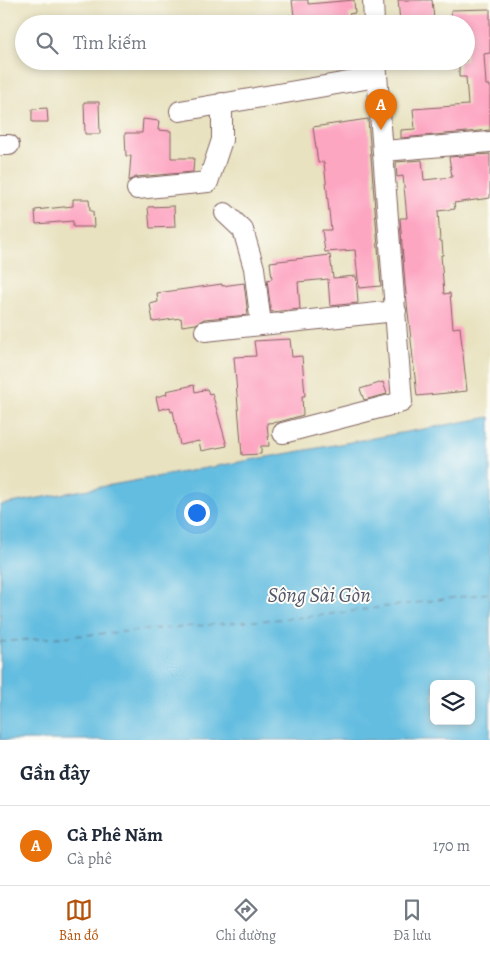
<!DOCTYPE html>
<html lang="vi">
<meta charset="utf-8">
<style>
body{margin:0;font-family:Alegreya,serif;background:#f6f6f7;color:#1f2937}
.controls{position:absolute;right:15px;bottom:15px;display:grid;overflow:hidden;border-radius:8px;box-shadow:0 2px 8px #0003}
.controls button{width:45px;height:45px;display:grid;place-items:center;padding:0;border:0;border-bottom:1px solid #e0e1e3;background:#fff;color:#1f2937;font:25px sans-serif}
.you{position:absolute;left:196px;top:512px;width:18px;height:18px;margin:-12px;border:4px solid #fff;border-radius:50%;background:#1a73e8;box-shadow:0 0 0 8px #1a73e833}
.badge{display:grid;place-items:center;width:32px;height:32px;border-radius:50%;background:#b45309;color:#fff;font-size:16px;font-weight:700}
.pin{position:absolute;translate:-50% -41px;filter:drop-shadow(0 1px 2px #0008)}
.pin::after{content:'';position:absolute;top:26px;width:18px;height:15px;background:inherit;clip-path:polygon(0 0,100% 0,50% 100%)}
.list{margin:0;padding:0;list-style:none}
h2{display:flex;justify-content:space-between;align-items:center;height:65px;margin:0;padding:0 20px;font-size:21px}
h2 small{font-size:16px;font-weight:400;color:#747a83}
.list li{display:grid;grid-template-columns:32px 1fr auto;gap:15px;align-items:center;box-sizing:border-box;height:80px;padding:0 20px;border-top:1px solid #e0e1e3}
.list b{display:block;font-size:19px;white-space:nowrap}
.list p{margin:0;font-size:16px;white-space:nowrap;color:#747a83}
.list em{font-size:16px;font-style:normal;color:#747a83}
.icon{flex:none;width:28px;height:28px;fill:none;stroke:currentColor;stroke-width:2;stroke-linecap:round;stroke-linejoin:round}
.map{position:relative;flex:none;width:490px;height:740px;overflow:hidden}
.search{position:absolute;background:#fff;box-shadow:0 2px 8px #0003;left:15px;right:15px;top:15px;height:55px;display:flex;align-items:center;gap:12px;box-sizing:border-box;padding:0 18px;border-radius:28px;color:#747a83;font-size:19px}
.sheet{height:145px;background:#fff}
nav{display:flex;justify-content:space-around;align-items:center;box-sizing:border-box;height:70px;border-top:1px solid #e0e1e3;background:#fff;font-size:14px;color:#747a83}
nav a{display:grid;justify-items:center;gap:2px}
nav .on{color:#b45309}
.map>svg:first-child{display:block}
</style>
<div class="map">
<svg width="490" height="740" viewBox="0 0 490 740">
<rect width="100%" height="100%" fill="#fdfcf7"/>
<filter id="ink" filterUnits="userSpaceOnUse"><feTurbulence type="fractalNoise" baseFrequency=".02" numOctaves="2"/><feDisplacementMap in="SourceGraphic" scale="10" xChannelSelector="R" yChannelSelector="G"/><feConvolveMatrix kernelMatrix="1 2 1 2 8 2 1 2 1" color-interpolation-filters="sRGB"/></filter>
<filter id="wash" filterUnits="userSpaceOnUse"><feTurbulence type="fractalNoise" baseFrequency=".0096" numOctaves="4" result="noise"/><feDisplacementMap in="SourceGraphic" scale="20" xChannelSelector="R" yChannelSelector="G"/><feGaussianBlur stdDeviation="1.12" result="paint"/><feColorMatrix in="noise" values="0 0 0 0 0 0 0 0 0 0 0 0 0 0 0 0 0 1.4 0 .05"/><feComposite in="paint" operator="in"/></filter>
<g filter="url(#wash)">
<rect width="100%" height="100%" fill="#e8e2c0"/>
<path fill="#63bde0" stroke="#566e86" fill-rule="evenodd" d="M490 417V740H0V505ZM434 684H471V721H434Z"/>
<g fill="none" stroke-linecap="round" stroke-linejoin="round">
<path stroke="#53566a" stroke-width="1" stroke-dasharray="6 5" stroke-linecap="butt" d="M0 642 316 616 490 593"/>
</g>
<g id="blocks">
<path fill="#fda6c2" d="M292 0H308V4L354 0 355 13 349 14 350 24H295Z
M398 0H432L434 19 400 22Z
M490 9V53L484 54 486 85H490V130L401 138V130L415 129 413 109 468 105 466 77H459V61H466V24H452L451 10Z
M84 102H99L100 134H85Z
M47 108 48 122H32V109Z
M143 119 159 121 158 130 171 131V158H194L193 172 136 177 129 181 131 156H126L125 133H142Z
M368 119 381 286 359 288 355 250 325 252 322 230H331L329 211 324 162 318 163 313 127Z
M490 154V198L454 203 455 209 438 211 440 241H442L443 255H441L444 294 450 293 453 328 460 327 467 391 417 396 405 284 400 218H407L403 176 397 177 396 162 422 160 424 180 452 177 449 157Z
M73 199H89L90 211H93L94 227H73V221L36 224 35 210 73 206Z
M174 206 175 227 150 228 148 207Z
M330 255 333 278 356 276 358 303 330 306 328 279 298 282 300 309 271 312 267 280 272 279 270 262Z
M244 283 248 315 204 319 196 324 182 326 181 318 153 322 150 304 158 302 157 293 222 284V286Z
M290 339 292 357 302 356 305 396H302L303 415 279 422 267 423 269 446H261V454L242 455 234 357 256 356 254 341Z
M383 382 387 394 364 400 360 389Z
M194 385 195 392 207 389 209 394 212 393 227 446 201 451 199 441 180 445 173 411 171 412 170 407 159 410 156 397 167 394 166 391Z"/>
</g>
</g>
<g filter="url(#ink)">
<use href="#blocks" fill-opacity="0" stroke="#81635f" stroke-width="1"/>
<g fill="none" stroke-linecap="round" stroke-linejoin="round">
<defs>
<path id="minor" d="M373 0 374 24
M180 111 377 77
M0 145H9
M384 151 490 142
M137 189 208 182 222 140V103
M225 213 243 230 254 268 261 324
M205 331 396 311
M283 433 402 402 376 61"/>
</defs>
<use href="#minor" stroke="#81635f" stroke-width="22"/>
<use href="#minor" stroke="#fff" stroke-width="20"/>
</g>
</g>
<g text-anchor="middle" dominant-baseline="central" stroke-width="4" stroke-linejoin="round" paint-order="stroke">
<g font-size="21" font-style="italic" fill="#53566a" stroke="#fdfcf7">
<text x="319" y="595">Sông Sài Gòn</text>
</g>
</g>
</svg>
<div class="controls">
<button><svg class="icon" aria-label="layers" viewBox="0 0 24 24"><path d="M12 4l9 5-9 5-9-5zM3 14l9 5 9-5"/></svg></button>
</div>
<div class="you"></div>
<div class="pin badge" style="left:381px;top:130px;background:#e8710a">A</div>
<div class="search"><svg class="icon" aria-label="search" viewBox="0 0 24 24"><circle cx="10" cy="10" r="6"/><path d="M15 15l6 6"/></svg>Tìm kiếm</div>
</div>
<section class="sheet">
<h2>Gần đây<small></small></h2>
<ul class="list">
<li><span class="badge" style="background:#e8710a">A</span><div><b>Cà Phê Năm</b><p>Cà phê</p></div><em>170 m</em></li>
</ul>
</section>
<nav>
<a class="on"><svg class="icon" aria-label="map" viewBox="0 0 24 24"><path d="M3 6l6-2 6 2 6-2v14l-6 2-6-2-6 2zM9 4v14M15 6v14"/></svg>Bản đồ</a>
<a><svg class="icon" aria-label="directions" viewBox="0 0 24 24"><path d="M12 3l9 9-9 9-9-9zM9 14v-3h6M13 9l2 2-2 2"/></svg>Chỉ đường</a>
<a><svg class="icon" aria-label="saved" viewBox="0 0 24 24"><path d="M7 4h10v16l-5-4-5 4z"/></svg>Đã lưu</a>
</nav>
